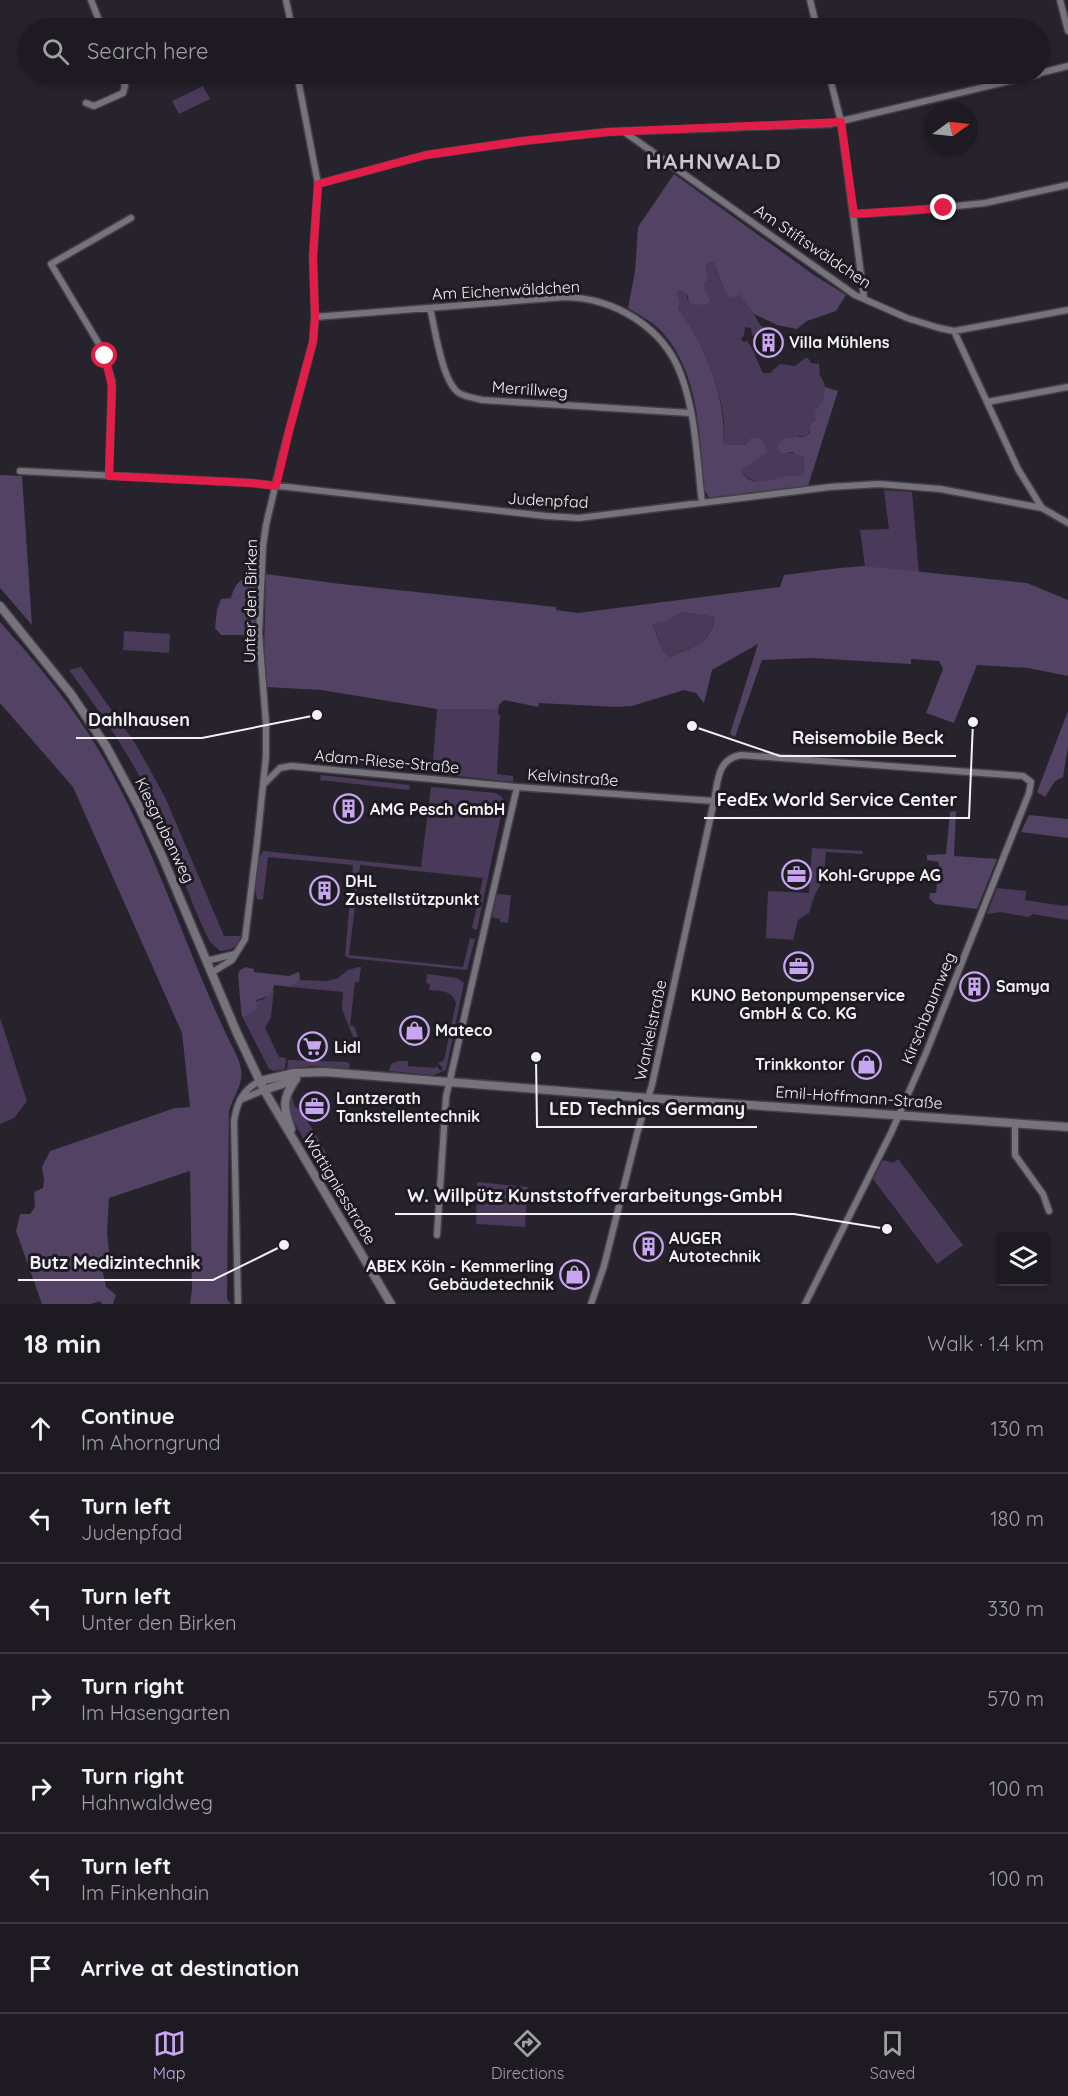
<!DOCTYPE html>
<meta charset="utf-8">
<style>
body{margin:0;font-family:Quicksand,sans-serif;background:#25232a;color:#f1f3f6}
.controls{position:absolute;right:18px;bottom:18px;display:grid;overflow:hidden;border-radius:6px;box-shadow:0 3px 9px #0003}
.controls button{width:54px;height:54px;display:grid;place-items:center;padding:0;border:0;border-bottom:2px solid #3b383f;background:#1d1a21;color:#f1f3f6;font:30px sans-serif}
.compass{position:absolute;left:924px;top:102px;width:54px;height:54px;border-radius:50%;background:#1d1a21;box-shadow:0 3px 9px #0003;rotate:75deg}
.stop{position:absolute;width:18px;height:18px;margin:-14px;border:4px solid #e11d48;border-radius:50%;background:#fff}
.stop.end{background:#e11d48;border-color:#fff;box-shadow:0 2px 6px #0008}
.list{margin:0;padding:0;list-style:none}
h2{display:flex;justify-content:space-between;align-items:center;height:78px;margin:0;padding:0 24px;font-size:26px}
h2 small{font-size:20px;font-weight:400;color:#a0a1a5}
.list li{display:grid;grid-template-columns:39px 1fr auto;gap:18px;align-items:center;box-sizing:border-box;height:90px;padding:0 24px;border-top:2px solid #3b383f}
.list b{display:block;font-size:22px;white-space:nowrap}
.list p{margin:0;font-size:20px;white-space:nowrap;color:#a0a1a5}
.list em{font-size:20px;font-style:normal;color:#a0a1a5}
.icon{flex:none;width:33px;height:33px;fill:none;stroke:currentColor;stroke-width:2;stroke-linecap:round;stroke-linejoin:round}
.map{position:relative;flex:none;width:1068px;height:1304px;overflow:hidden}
.search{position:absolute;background:#1d1a21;box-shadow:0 3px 9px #0003;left:18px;right:18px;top:18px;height:66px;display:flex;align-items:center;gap:15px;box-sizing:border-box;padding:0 21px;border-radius:33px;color:#a0a1a5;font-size:22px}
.sheet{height:708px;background:#1d1a21}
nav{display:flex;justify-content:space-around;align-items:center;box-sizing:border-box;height:84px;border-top:2px solid #3b383f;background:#1d1a21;font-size:16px;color:#a0a1a5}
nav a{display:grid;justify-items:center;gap:3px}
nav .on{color:#c8a6ef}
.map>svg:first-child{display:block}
</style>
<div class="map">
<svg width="1068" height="1304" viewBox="0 0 1068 1304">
<rect width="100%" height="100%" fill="#27232c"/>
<path fill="#493a5a" d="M203 86 210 99 179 114 172 101Z
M708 261 714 262 726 295 739 294 748 304 760 325 767 330V333L765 335 760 333 752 336 751 328 745 327 744 336 741 338 743 342 747 341C753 347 758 364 763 373H770L780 364 795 366 805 358H808L811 363 819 364 820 376C827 383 826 396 821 405 820 408 816 410 815 413 815 414 815 416 815 418 815 421 808 434 807 436H799L787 453H799L803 456 804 475 761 483C753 481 745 478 741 470L745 467 747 441 745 445H724C723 437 724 430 724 422 720 382 701 339 678 308L680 302 677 294 678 291 685 292 688 300 703 284 705 265Z
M884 490 912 492 919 573 865 566 860 530 889 529Z
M683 612 715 617C708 649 695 643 670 657 659 649 659 635 651 623L669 620Z
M124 631 170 634 169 653 123 650Z
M81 667 135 743 165 797 224 936H241C238 947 232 950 220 951L210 942C188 899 173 847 152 802 131 755 100 712 69 670Z
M499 705 498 715H500L497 774 513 776V782L432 773 437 709H490Z
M321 775 410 785 409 790 320 780Z
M431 787 496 793 501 796 504 801 477 930 472 928 483 878 360 865 349 955 463 967 470 938 475 939 467 970 349 958 345 956 353 865 268 857 263 899 258 900C251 887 255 864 263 851L421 867Z
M812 848 863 851 862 854 826 852 824 875 820 886 815 894 809 913 798 920 793 940 766 938 768 891 809 893Z
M997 888 1026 891 1025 900 1064 906 1068 905V920L1033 914 1028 917 1000 912 987 914Z
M497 894 511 895 508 923 500 922V919L492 917Z
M359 967H361L359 982H355L350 1025 354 1026 358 1037H353L342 1009 343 992 292 987 300 980 327 981 338 978 348 970Z
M427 974 457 978 464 983 446 1070 434 1075 389 1071 391 1064 398 1061H408V1066L435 1068 436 1066 441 1071 443 1068 438 1063 444 1060 456 1003C452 990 441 991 429 990L430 984 426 983Z
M274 989 271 1017 265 1028 279 1057 286 1058 285 1069 274 1071 269 1069 242 1016H245L254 1011 256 1001 264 999Z
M0 1018 27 1101 14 1118 0 1124Z
M288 1060 347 1062 350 1064 349 1069 312 1066 287 1069Z
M292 1097 295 1107 298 1108C310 1124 326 1150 333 1168L330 1175 338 1191 344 1193V1195L336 1194 330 1188 290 1114 289 1099Z
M898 1159 963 1245 937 1264 873 1179 883 1160 894 1163Z
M477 1182 528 1187 525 1227 476 1224Z"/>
<path fill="#524263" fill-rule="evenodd" d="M674 174 814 275 846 295 836 311 807 321 797 329 777 325 754 314 739 294 734 298 726 295 714 262H708L705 265 708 279 703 284 710 300 705 305 691 304 687 295 682 291H678L677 294 680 302 678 308C701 339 720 382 723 421 724 429 723 437 724 445H745L751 438C762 437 765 443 767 453L741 470C750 489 769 480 784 477 791 475 798 476 804 475L803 456 792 452 781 454 777 446 783 439 807 436 810 432V426L815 420V412L823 401 825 387 838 391 808 486 710 499 704 489C699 435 700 374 662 332 653 322 639 315 628 308L635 271 638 227Z
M0 475 22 476 32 625 0 588Z
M865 566 1027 583 1068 600V676L1028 668 977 665 954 723 926 713 943 669 939 661 911 659V664L812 658 762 660 735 737 730 734 758 644 712 670 704 703 696 693 684 690 632 706 616 707 539 703 538 707 504 700 495 709H437L321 690 267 687 264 653 266 574 341 584 556 607V610L578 613 780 587 784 575 839 568ZM683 612 715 617C710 647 693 645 670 657 659 649 658 635 652 624L669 620Z
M256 574 255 635H221L215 628 217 610 221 599 231 598C235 583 241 578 256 574Z
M0 622C36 662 72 705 100 752 142 823 170 902 201 977 209 997 218 1016 227 1036 232 1046 239 1058 241 1069 244 1085 232 1097 229 1112L227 1299 231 1304H190L192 1289 190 1171 109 1198 107 1233 109 1251 102 1268 106 1287 116 1295 113 1304H102L100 1301 91 1304H42L16 1231 20 1214H30L35 1207 34 1192 43 1188 44 1180 42 1167 50 1151 175 1108 190 1107 182 1033 73 787 0 703Z
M1068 711V747L1063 777 1055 781 1045 797 1037 792Z
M956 811 954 856 997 859 977 909 935 904 929 898 930 893H936L939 862 927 860V855L946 854 950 812Z
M1029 815 1068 819V838L1021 832Z
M246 967 254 969V972L289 976 299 972 300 980 292 987 274 985C273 996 264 998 256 1000L257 1007 254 1011 245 1017 242 1016 241 1010 238 974 240 970Z"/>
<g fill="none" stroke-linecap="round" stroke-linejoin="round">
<defs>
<path id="street" d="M91 0 102 28
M286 0 292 28
M810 0 817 28
M1060 0 1068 31
M1040 73 1068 66
M829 74 841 122 864 298
M86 103 94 106 123 93 125 86 120 74
M623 131 855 295 907 318 939 328 954 331 1068 310
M318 184 426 155 523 141 608 132 829 124 1039 74
M854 214 909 211 985 203 1068 185
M430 308C435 328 442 382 459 393 466 397 474 398 482 400L690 413
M315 317 565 297C614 298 664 327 681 375 696 414 697 462 702 503
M954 331 1018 469 1042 508
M987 402 1068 387
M20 471 252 483 546 516 579 518 830 487 879 484 940 489 1042 508 1068 523
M109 476 112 381 102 349 51 264 131 218
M264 784 280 768 291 766 517 787 714 801
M206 961 235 954
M211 973 232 960 245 939 257 843 266 756V724L259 633 263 546 266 525 283 453 313 342 315 317 313 257 318 184 297 74
M240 1100 264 1090
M1015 1124V1155L1043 1194 1049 1211
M437 1235 446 1097 517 787
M238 1304 234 1121C237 1103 242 1090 260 1081
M591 1304 604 1266 638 1130 652 1085 714 801C718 781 717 759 741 755L1023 776 1031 782 1029 793 926 1053 891 1133 805 1304"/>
<path id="secondary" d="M0 606 71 694 106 746 139 807 162 856 237 1033 264 1090 391 1304
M260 1081 294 1073 325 1072 648 1098 1068 1127
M264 1090 295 1080
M291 1129C283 1107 282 1098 296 1079"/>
</defs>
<use href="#street" stroke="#423f46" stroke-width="9"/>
<use href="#secondary" stroke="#423f46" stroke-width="11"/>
<use href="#street" stroke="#77737d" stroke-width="6"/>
<use href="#secondary" stroke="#77737d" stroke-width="8"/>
</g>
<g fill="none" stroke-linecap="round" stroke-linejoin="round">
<path stroke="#e11d48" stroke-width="8" d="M105 356 112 387 109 476 252 483 276 486 290 427 313 342 315 317 313 257 318 184 426 155 523 141 608 132 841 122 854 214 944 208"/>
</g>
<defs>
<symbol id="building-ring" viewBox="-11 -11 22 22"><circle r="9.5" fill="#1e1a22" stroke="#c8a6ef" stroke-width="1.5"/><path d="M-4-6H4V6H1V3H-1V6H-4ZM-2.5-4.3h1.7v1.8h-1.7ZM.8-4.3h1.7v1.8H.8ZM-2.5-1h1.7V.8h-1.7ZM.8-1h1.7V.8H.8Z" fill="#c8a6ef"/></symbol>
<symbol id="office-ring" viewBox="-11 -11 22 22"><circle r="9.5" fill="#1e1a22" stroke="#c8a6ef" stroke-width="1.5"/><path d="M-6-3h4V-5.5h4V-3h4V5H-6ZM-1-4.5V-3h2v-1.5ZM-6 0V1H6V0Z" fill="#c8a6ef"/></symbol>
<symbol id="shop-ring" viewBox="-11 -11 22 22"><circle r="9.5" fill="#1e1a22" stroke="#c8a6ef" stroke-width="1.5"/><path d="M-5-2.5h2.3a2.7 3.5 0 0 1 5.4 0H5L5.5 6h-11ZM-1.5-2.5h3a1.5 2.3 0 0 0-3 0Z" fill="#c8a6ef"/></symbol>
<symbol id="supermarket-ring" viewBox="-11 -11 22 22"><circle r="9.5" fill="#1e1a22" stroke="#c8a6ef" stroke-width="1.5"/><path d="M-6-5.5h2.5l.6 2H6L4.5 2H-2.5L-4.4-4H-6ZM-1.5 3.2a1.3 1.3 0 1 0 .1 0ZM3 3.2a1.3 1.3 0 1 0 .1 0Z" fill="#c8a6ef"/></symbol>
</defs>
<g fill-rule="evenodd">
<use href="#building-ring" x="752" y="326" width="33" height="33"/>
<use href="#building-ring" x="332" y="792" width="33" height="33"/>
<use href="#office-ring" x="780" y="858" width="33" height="33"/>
<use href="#building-ring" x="308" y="874" width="33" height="33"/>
<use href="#office-ring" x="782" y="950" width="33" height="33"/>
<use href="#building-ring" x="958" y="970" width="33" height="33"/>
<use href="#shop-ring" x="398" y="1014" width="33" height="33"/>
<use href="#supermarket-ring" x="296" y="1030" width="33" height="33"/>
<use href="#shop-ring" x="850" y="1048" width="33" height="33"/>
<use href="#office-ring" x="298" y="1090" width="33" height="33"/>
<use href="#building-ring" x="632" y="1230" width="33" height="33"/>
<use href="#shop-ring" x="558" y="1258" width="33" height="33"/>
</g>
<g text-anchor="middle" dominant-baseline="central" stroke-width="6" stroke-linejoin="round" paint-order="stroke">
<g font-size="16" fill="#f3f1f6" stroke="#1e1a22">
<text transform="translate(813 246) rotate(34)">Am Stiftswäldchen</text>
<text transform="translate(506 290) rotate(-3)">Am Eichenwäldchen</text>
<text transform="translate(530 389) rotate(4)">Merrillweg</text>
<text transform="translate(548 500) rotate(3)">Judenpfad</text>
<text transform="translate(250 601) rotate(-89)">Unter den Birken</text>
<text transform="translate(387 761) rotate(5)">Adam-Riese-Straße</text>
<text transform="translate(573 777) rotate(4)">Kelvinstraße</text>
<text transform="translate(165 830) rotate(64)">Kiesgrubenweg</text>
<text transform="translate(928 1008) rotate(-68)">Kirschbaumweg</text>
<text transform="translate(650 1030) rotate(-78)">Wankelstraße</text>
<text transform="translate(859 1097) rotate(4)">Emil-Hoffmann-Straße</text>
<text transform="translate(340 1189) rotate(59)">Wattigniesstraße</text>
</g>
<g font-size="16" font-weight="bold" fill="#f3f1f6" stroke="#1e1a22" text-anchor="start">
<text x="789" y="342">Villa Mühlens</text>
<text x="370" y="809">AMG Pesch GmbH</text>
<text x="818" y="875">Kohl-Gruppe AG</text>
<text x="345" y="881">DHL<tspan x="345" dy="18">Zustellstützpunkt</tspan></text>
<text x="996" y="986">Samya</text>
<text x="798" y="995" text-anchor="middle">KUNO Betonpumpenservice<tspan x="798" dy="18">GmbH &amp; Co. KG</tspan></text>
<text x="435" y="1030">Mateco</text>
<text x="334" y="1047">Lidl</text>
<text x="845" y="1064" text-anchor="end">Trinkkontor</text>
<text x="336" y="1098">Lantzerath<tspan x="336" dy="18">Tankstellentechnik</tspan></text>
<text x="669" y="1238">AUGER<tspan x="669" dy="18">Autotechnik</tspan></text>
<text x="554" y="1266" text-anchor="end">ABEX Köln - Kemmerling<tspan x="554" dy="18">Gebäudetechnik</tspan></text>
</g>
<g font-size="22" font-weight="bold" letter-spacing="1.5" fill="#cbc6d1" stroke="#1e1a22">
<text x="714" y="161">HAHNWALD</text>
</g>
</g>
<path fill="none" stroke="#f3f1f6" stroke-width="2" d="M317 715L202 738H76M692 726L780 756H956M973 722L969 818H704M536 1057L537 1127H757M887 1229L794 1214H395M284 1245L213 1280H18"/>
<g fill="#f3f1f6" stroke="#1e1a22" stroke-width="2">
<circle cx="317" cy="715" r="6"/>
<circle cx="692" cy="726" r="6"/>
<circle cx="973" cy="722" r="6"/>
<circle cx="536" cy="1057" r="6"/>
<circle cx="887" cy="1229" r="6"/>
<circle cx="284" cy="1245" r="6"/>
</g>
<g font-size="18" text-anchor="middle" font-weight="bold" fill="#f3f1f6" stroke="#1e1a22" stroke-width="6" stroke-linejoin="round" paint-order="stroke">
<text x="139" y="726">Dahlhausen</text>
<text x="868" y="744">Reisemobile Beck</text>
<text x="837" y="806">FedEx World Service Center</text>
<text x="647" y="1115">LED Technics Germany</text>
<text x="595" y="1202">W. Willpütz Kunststoffverarbeitungs-GmbH</text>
<text x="115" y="1269">Butz Medizintechnik</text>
</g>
</svg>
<div class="controls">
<button><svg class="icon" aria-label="layers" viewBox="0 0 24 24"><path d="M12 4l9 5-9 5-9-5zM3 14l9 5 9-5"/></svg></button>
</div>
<svg class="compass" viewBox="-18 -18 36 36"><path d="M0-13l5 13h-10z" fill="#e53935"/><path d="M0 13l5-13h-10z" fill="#a0a1a5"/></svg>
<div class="stop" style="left:105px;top:356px"></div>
<div class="stop end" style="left:944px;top:208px"></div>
<div class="search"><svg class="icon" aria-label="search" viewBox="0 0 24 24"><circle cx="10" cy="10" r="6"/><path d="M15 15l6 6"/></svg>Search here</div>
</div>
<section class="sheet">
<h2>18 min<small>Walk · 1.4 km</small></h2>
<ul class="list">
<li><svg class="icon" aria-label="ahead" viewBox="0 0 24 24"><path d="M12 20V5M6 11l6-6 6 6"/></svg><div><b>Continue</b><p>Im Ahorngrund</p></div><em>130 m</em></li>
<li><svg class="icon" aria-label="left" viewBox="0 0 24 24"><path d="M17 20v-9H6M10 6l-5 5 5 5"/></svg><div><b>Turn left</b><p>Judenpfad</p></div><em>180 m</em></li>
<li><svg class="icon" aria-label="left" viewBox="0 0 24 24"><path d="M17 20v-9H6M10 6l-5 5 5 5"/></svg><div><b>Turn left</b><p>Unter den Birken</p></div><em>330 m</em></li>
<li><svg class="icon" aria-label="right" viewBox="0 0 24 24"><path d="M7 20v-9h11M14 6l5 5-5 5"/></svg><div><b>Turn right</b><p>Im Hasengarten</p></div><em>570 m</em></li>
<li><svg class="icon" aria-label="right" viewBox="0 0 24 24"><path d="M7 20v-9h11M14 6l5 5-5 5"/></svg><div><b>Turn right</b><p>Hahnwaldweg</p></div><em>100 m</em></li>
<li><svg class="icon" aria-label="left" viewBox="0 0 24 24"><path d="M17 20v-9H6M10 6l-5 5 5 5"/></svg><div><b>Turn left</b><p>Im Finkenhain</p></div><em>100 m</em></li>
<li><svg class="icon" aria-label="arrive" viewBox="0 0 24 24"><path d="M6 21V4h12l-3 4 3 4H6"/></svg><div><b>Arrive at destination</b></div></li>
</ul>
</section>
<nav>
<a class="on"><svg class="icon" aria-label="map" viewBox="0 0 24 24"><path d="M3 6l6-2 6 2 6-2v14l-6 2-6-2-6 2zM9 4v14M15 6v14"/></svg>Map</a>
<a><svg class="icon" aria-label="directions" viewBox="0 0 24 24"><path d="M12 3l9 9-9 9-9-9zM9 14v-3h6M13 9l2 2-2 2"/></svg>Directions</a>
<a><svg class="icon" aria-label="saved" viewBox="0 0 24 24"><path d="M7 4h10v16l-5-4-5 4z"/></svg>Saved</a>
</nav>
